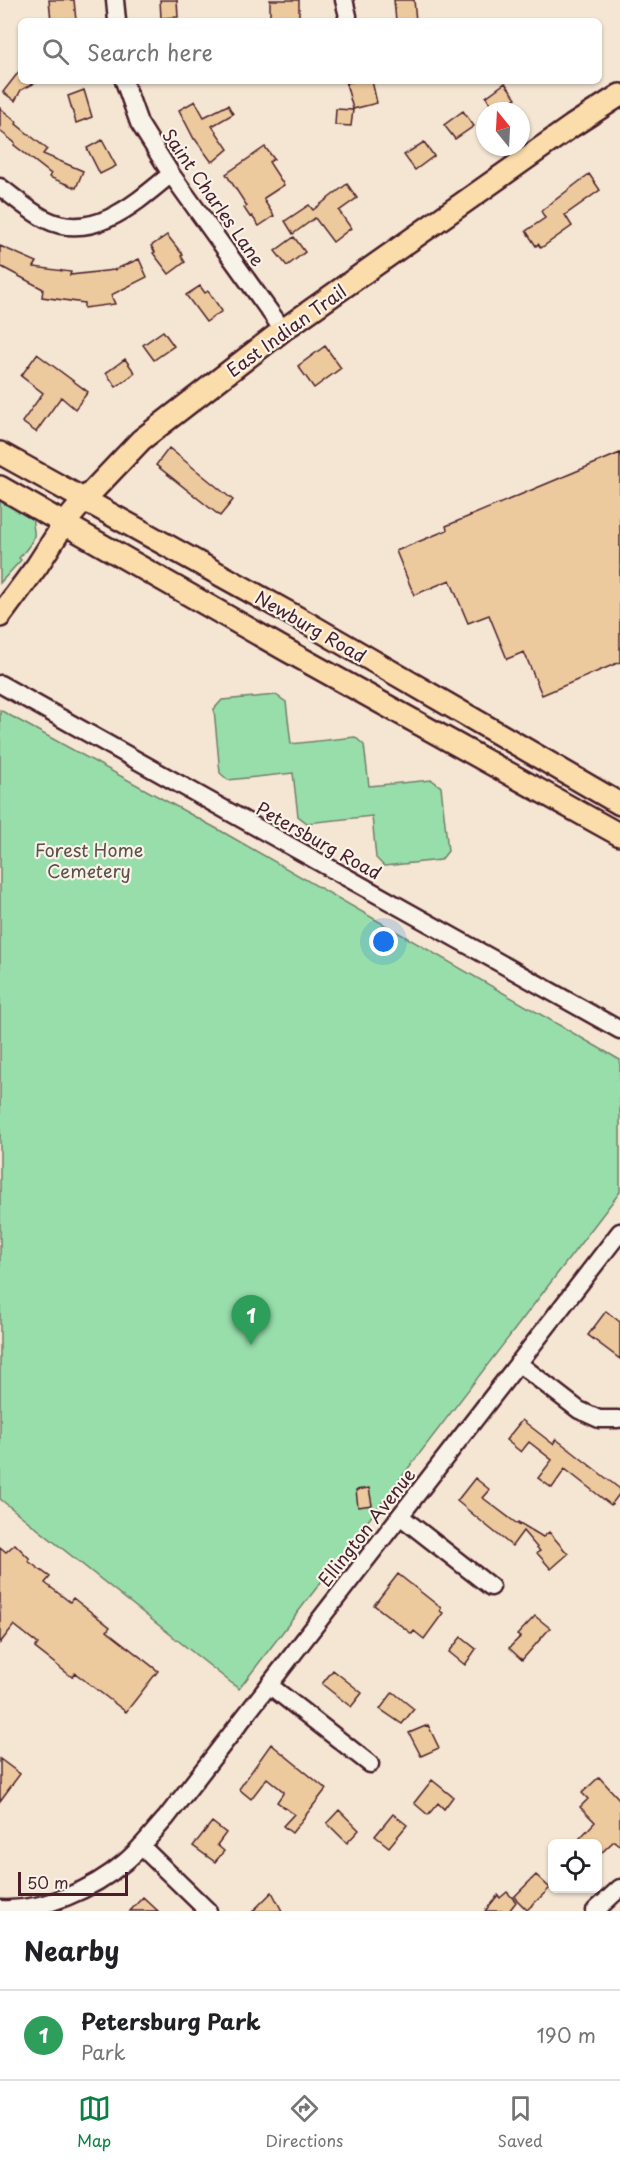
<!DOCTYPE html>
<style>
body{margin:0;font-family:"Playpen Sans",sans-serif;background:#f6f6f6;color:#202124}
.controls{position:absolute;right:18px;bottom:18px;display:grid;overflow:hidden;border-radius:9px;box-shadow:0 2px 4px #0004}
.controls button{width:54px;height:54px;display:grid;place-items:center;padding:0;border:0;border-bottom:2px solid #e0e0e0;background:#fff;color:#202124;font:30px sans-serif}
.compass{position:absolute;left:476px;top:102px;width:54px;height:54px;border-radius:50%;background:#fff;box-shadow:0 2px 4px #0004;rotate:342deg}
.scale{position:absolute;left:18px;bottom:15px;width:110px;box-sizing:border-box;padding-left:6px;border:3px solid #4a1f2b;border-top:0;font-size:16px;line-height:21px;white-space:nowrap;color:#4a1f2b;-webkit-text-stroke:4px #f7f3e8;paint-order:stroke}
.you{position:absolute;left:384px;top:942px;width:21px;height:21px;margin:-15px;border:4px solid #fff;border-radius:50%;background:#1a73e8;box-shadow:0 0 0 9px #1a73e833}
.badge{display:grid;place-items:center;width:39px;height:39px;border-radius:50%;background:#0b8043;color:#fff;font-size:20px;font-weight:700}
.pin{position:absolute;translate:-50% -50px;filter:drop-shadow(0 2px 3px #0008)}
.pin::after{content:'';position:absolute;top:32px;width:21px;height:18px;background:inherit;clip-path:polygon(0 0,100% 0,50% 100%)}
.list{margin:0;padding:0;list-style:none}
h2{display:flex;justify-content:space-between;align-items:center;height:78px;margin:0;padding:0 24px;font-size:26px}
h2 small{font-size:20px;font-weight:400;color:#757577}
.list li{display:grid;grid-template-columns:39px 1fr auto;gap:18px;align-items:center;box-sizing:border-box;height:90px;padding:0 24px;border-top:2px solid #e0e0e0}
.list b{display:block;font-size:22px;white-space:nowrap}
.list p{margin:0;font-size:20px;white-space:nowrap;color:#757577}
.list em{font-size:20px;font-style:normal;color:#757577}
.icon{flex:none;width:33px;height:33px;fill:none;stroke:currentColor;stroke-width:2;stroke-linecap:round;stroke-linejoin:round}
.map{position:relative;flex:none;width:620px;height:1911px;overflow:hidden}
.search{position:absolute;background:#fff;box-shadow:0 2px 4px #0004;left:18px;right:18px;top:18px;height:66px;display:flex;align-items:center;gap:15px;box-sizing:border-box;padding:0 21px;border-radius:9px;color:#757577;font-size:22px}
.sheet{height:168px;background:#fff}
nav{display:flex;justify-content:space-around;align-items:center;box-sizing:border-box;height:84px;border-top:2px solid #e0e0e0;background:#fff;font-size:16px;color:#757577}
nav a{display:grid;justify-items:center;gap:3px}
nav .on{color:#0b8043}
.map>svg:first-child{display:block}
</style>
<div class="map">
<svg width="620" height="1911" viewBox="0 0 620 1911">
<rect width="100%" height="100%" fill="#f4e6d2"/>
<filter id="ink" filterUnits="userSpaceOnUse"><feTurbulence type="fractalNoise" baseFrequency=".0167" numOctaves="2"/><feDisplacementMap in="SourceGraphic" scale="12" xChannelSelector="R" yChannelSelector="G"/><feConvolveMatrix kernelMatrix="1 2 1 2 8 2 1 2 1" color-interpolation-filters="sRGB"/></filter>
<g filter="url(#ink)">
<path fill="#98deab" stroke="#717e6b" stroke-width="1.5" d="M0 499 33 520C32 526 35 530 34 536 32 544 25 551 19 558L21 560 0 583Z
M276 695 286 702 291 744 355 737 364 745 369 786 432 780 441 787 448 851 441 860 384 866 376 858 372 816 307 823 298 816 293 773 228 780 220 773 214 709 222 700Z
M0 710 221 831 620 1060V1192L239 1689 0 1499Z"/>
<path fill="#edc99e" stroke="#4a1f2b" stroke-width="1.5" d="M49 0H74L76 21H51Z
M160 0H177L178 17 161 18Z
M270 0H299V21H270Z
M394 0H414L416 21H396Z
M21 69V81H39L21 90 15 101 3 92Z
M355 81H372L377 103 353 109 346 83Z
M505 83 516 98 495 111 486 97Z
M84 90 92 117 76 123 68 96Z
M195 101 204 117 228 105 233 114 212 126 228 149 214 161H211L195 139H194L179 110Z
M0 108 17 122 16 124 47 149 43 154 83 171 76 188 49 177 51 174 14 145 15 143 0 131Z
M336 109 353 110 351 126 335 125Z
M463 111 474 126 455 139 444 125Z
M102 140 116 166 100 174 87 148Z
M424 142 434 156 415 170 404 155Z
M265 147 274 159 269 162 284 185 264 198V200L274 216 259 226 252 216 250 217 244 208 247 206 226 174Z
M589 174 600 190 565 215 572 226 541 248 538 244 536 246 526 231 545 218 541 211Z
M347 184 357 198 339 211 351 228 333 242 315 218 293 234 285 221 309 205 313 210Z
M167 235 183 255 181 256 185 262 169 274 153 253 155 252 151 246Z
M294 237 305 252 287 266 275 251Z
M0 246 37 262 34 267 71 272 70 275 114 270 139 259 147 277 111 295 115 304 84 308V303L42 297 43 289 0 266Z
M200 286 205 293 208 291 222 311 206 322 186 295Z
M163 331 174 346 154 360 143 345Z
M325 346 341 368 314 388 298 366Z
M37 354 88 392 75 409 61 397 36 432 22 422 43 393 21 376Z
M125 359 135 373 116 387 106 373Z
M169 448 233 500 220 516 156 465Z
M620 453V662L542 695 524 652 507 659 489 615 468 623 450 580 414 595 396 551 447 530 446 526Z
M606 1311 620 1322V1359L588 1335Z
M522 1420 553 1444 556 1439 620 1489V1493L611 1505 565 1469 552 1488 538 1478 552 1460 529 1442 521 1452 506 1440Z
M475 1478 490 1490 483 1498 520 1526 517 1523 518 1522 543 1537 549 1532 568 1554 551 1569 537 1553 540 1551 523 1531 512 1546 487 1526 457 1501Z
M369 1488 372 1505 358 1507 356 1490Z
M15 1544 30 1559 28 1561 50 1577 45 1583 70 1602 73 1598 110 1627 107 1631 158 1671 126 1712 75 1673 72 1677 35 1648 38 1644 14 1625 0 1643V1547L6 1552Z
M398 1574 441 1608 440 1611 443 1613 424 1639 414 1631 412 1634 374 1605Z
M535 1616 550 1628 522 1660 509 1648 520 1637 517 1635Z
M461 1637 476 1649 465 1665 449 1652Z
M333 1670 362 1693 351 1707 322 1684Z
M393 1692 414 1709 402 1724 380 1709Z
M428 1725 439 1748 421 1756 409 1733Z
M271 1744 326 1789 292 1833 283 1826 294 1814 277 1802 284 1792 267 1778 251 1799 239 1789Z
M0 1759 20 1774 0 1801Z
M599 1777 620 1800V1846L614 1841 597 1857V1844H585L580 1838 595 1822 580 1807 588 1799 582 1793Z
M432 1780 453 1797 444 1809 438 1803 428 1815 414 1803Z
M339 1810 359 1830 347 1843 327 1823Z
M393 1814 407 1825 389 1847 375 1836Z
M212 1822 226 1833 217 1845 224 1851 215 1862 193 1846Z
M536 1875 550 1888 527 1910 514 1897Z
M272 1892 282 1911H253Z
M507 1892 516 1902 509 1911H485L498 1895 500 1898Z
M143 1897 158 1911H130Z"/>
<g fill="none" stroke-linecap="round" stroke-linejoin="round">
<defs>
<path id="minor" d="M115 0 117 21
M344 0 348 16 346 21
M124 81 139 123 171 174 283 330
M0 187C14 197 29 211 45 219 92 243 136 203 171 174
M0 684 620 1030
M518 1363 579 1410 599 1419H618
M400 1516 491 1587
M269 1685 370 1764
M141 1846 208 1911
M0 1909C44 1911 92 1890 125 1862 140 1850 153 1832 166 1818L620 1232
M595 1911 620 1888"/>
<path id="major" d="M0 453 309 624 620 804
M0 487 286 650 620 835
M0 616 37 566 64 524 85 499 141 440 283 330 572 126 620 95"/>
</defs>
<use href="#minor" stroke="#4a1f2b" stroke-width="21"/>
<use href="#major" stroke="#4a1f2b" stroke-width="26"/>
<use href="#minor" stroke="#f7f3e8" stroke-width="16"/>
<use href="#major" stroke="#faddab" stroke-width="21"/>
</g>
</g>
<g text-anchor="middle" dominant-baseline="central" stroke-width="4.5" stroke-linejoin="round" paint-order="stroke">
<g font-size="18" fill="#4a1f2b" stroke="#f7f3e8">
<text transform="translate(214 197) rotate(55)">Saint Charles Lane</text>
<text transform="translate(286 330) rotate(-36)">East Indian Trail</text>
<text transform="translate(311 626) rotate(30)">Newburg Road</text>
<text transform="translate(319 840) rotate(29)">Petersburg Road</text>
<text transform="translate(366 1527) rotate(-52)">Ellington Avenue</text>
</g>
<g font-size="18" fill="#5e4f4b" stroke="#f7f3e8">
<text x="89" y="849">Forest Home<tspan x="89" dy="21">Cemetery</tspan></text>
</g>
</g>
</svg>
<div class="controls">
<button><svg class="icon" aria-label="locate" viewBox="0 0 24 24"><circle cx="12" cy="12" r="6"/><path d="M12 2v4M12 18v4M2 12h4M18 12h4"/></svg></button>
</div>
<svg class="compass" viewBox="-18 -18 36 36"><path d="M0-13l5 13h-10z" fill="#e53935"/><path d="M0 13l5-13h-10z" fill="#757577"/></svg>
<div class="scale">50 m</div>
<div class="you"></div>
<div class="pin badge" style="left:251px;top:1345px;background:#2e9e5b">1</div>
<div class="search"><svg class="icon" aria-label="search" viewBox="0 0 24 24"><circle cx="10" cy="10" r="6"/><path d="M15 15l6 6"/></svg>Search here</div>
</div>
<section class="sheet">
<h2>Nearby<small></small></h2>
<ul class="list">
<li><span class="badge" style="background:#2e9e5b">1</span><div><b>Petersburg Park</b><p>Park</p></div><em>190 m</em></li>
</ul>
</section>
<nav>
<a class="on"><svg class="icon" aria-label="map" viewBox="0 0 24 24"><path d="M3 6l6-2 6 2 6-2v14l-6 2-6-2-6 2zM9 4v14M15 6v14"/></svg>Map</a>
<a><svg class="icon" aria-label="directions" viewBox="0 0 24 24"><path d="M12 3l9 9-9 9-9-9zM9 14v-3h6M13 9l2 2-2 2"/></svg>Directions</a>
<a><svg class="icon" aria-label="saved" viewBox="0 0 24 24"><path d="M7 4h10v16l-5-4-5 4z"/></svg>Saved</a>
</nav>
